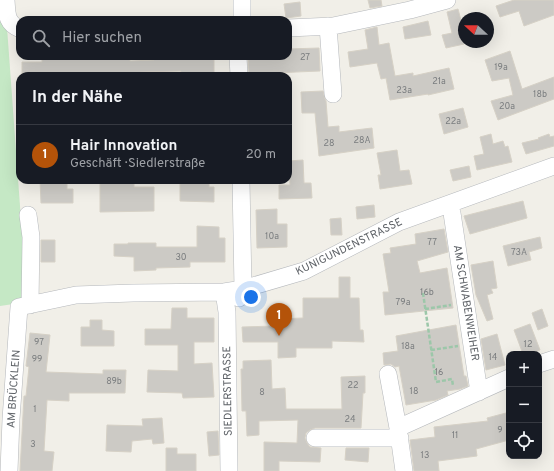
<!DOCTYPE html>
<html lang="de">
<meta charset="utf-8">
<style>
body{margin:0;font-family:Overpass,sans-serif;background:#20242c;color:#f1f3f6}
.controls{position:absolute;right:12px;bottom:12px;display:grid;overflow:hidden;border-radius:8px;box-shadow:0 4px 16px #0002}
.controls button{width:36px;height:36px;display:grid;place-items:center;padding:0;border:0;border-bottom:1px solid #363941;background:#171b24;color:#f1f3f6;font:20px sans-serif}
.compass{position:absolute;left:458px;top:12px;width:36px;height:36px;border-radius:50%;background:#171b24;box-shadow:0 4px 16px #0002;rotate:291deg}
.you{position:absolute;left:251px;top:297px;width:14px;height:14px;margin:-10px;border:3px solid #fff;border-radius:50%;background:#1a73e8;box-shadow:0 0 0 6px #1a73e833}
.badge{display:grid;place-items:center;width:26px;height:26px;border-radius:50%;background:#b45309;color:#fff;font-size:13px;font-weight:700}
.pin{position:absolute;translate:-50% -33px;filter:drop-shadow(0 1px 2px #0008)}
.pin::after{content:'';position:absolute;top:21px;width:14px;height:12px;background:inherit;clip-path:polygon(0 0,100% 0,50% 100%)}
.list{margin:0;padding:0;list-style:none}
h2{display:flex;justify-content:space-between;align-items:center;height:52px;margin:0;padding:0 16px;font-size:17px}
h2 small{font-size:13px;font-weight:400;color:#9ea1a6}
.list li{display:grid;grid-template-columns:26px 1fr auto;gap:12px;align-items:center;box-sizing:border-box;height:60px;padding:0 16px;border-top:1px solid #363941}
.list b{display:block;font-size:15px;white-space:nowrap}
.list p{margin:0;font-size:13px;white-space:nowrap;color:#9ea1a6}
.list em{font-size:13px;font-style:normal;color:#9ea1a6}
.icon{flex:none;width:22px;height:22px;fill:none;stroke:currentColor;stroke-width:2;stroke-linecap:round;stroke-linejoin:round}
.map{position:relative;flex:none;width:554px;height:471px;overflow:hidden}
.search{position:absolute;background:#171b24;box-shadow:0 4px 16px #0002;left:16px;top:16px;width:276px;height:44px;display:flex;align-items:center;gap:10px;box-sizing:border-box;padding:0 14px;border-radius:12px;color:#9ea1a6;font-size:15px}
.panel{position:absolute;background:#171b24;box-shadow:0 4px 16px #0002;left:16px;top:72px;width:276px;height:112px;border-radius:12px}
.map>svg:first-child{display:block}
</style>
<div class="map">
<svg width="554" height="471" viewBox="0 0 554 471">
<rect width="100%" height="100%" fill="#f1efe8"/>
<path fill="#c5e8c5" d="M0 0H5L27 302 0 306Z"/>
<path fill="#cccac5" stroke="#d6d1c6" d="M368 0H381L382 6 370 8Z
M514 0H554V15L524 26 519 11 500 17 496 6Z
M300 2 301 16 286 18 284 4Z
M458 9 464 32V44L446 48 442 35 452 33 447 12Z
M428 21 431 35 405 39 403 27Z
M377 27 379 45 389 43 395 76 413 73V76L449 68 454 89 428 95V94L390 100 386 78 381 79 377 63 350 67 348 52 368 49 365 30Z
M319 48 320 71 249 74 248 56H288V49Z
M510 51 522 89 554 77V99L498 120 491 101 513 95 509 78 492 81 485 60Z
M42 56H76V59L104 58V56H130V61L154 60V57L214 56V75L181 74V71L140 72V76H22V62H42Z
M323 91 325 99 326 101 328 127 339 126V132L372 128 374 148 319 156 315 113H302L301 92Z
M463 108 468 127 444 134 439 114Z
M491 134 493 144 503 141 505 147 508 146 512 162 477 170 474 156 484 154 480 137Z
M549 134 550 137 554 136V146L526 154 522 143 539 139 538 138Z
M397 150 400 171 409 170 412 184 380 189 378 175H381L377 153Z
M303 160 304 183H311L312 198 279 199V185H290L289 161Z
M469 166 471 177 453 181 450 170Z
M40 180H67V189H73V203H41Z
M114 180H134V187H154V211L100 212V183L114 182Z
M180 180H209V187H214V202L180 201Z
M523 201 527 218 470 234 464 216Z
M374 205 375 217 357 219 356 207Z
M277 209V224H287V247L257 248 256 210Z
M341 218 342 235H331L330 219Z
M197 226 219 227V238H225V262H190V267L156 268V270L134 271V257L114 256V244H128V243H156V247H197Z
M444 229 448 252 417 261 420 273 447 268 453 308 385 315 383 292H389L383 254 391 253 390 248 416 244 415 234Z
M540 237 542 248 529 252 531 260 508 266 503 246Z
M41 240H55V262H41Z
M493 261 497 288 491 289 493 293 487 295 493 319 487 321 476 295 471 265Z
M339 277H350V298H359L360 330H363L364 342 332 341V348H296V357L278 358V342H243L242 327 274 326 275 319 303 318V298H339Z
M172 308H187V318H214V342H194V364L212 363 214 397 183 398 182 393 147 392 148 370 178 371V345H145V329H171Z
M542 309 548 326 538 330 532 313Z
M90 320H102V330L114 331V346H81V327H90Z
M530 324 540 350 529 354H523L514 330Z
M456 325 464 376H466L468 386 460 389 447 391 448 395 436 400 406 405 399 366 395 367 391 364 384 365 383 353 398 351 396 336Z
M30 333 50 335 46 372 103 374V370H126L125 393H69V401L47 400 44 451 54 452 52 471H20L24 396H26L29 367 26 366Z
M497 334 505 365 486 370 481 339Z
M271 360 272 389 285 388 286 409H342L341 377 365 376V393H363L361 428H315L310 430 306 433 305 438 307 443 310 447 321 448 320 462 279 461V471H264V442L297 443 298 420 259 421V435L247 436 246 411H242L241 369H243V361Z
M506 413 509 425V440L476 449 477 456 438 461 439 471H414L410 440 435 437 434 427 488 421 487 418Z
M162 418 164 443 153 444 152 439 132 441 131 452 106 451 107 425 143 426 142 419Z
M218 431 219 455 209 456 207 432Z
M166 448H177V454H196V471H166Z
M346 448H369L368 462 345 460Z"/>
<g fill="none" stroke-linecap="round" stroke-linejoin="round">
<defs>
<path id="minor" d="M6 0C7 14 6 23 20 29
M242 0V20
M328 26 333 94
M288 28 333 26 410 10 447 0
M238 56 239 76
M452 213 479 392
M28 215 31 237 30 305
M224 292 227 312 229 471
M239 298 243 289 241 180
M539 364 554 359
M388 374 398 428
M315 438H400
M9 471 11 419 19 307 76 295 133 293 224 292 243 289 304 271 399 222 554 166
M404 471 398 428 509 378"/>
</defs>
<use href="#minor" stroke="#b5b8bc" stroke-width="18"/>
<path stroke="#9cc7a9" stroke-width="2.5" stroke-dasharray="4 2" stroke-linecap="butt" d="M423 293 436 382 452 379 453 386
M425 309 451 305
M431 350 458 346"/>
<use href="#minor" stroke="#fff" stroke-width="17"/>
</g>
<g text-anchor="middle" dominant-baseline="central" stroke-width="3" stroke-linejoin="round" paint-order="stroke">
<g font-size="9" fill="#7a7d7f">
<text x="305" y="57">27</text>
<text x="501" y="67">19a</text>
<text x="439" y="81">21a</text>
<text x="404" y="90">23a</text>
<text x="540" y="94">18b</text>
<text x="507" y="106">20a</text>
<text x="453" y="121">22a</text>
<text x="362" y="140">28A</text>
<text x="329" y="143">28</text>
<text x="272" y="236">10a</text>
<text x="432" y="242">77</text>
<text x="519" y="252">73A</text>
<text x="181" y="257">30</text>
<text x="427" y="292">16b</text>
<text x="403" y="302">79a</text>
<text x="39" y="342">97</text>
<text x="528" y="344">12</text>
<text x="408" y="346">18a</text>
<text x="493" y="357">14</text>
<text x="37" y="359">99</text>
<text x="439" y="372">16</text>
<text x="114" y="381">89b</text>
<text x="353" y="385">22</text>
<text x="414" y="391">18</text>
<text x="262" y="392">8</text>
<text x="35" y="409">1</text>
<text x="350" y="419">24</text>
<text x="500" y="430">9</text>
<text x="455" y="435">11</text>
<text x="33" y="444">3</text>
<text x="425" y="455">13</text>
</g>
<g font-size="11" fill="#5f6368" stroke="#fff">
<text transform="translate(349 247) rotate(-26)">KUNIGUNDENSTRASSE</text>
<text transform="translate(466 303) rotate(81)">AM SCHWABENWEIHER</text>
<text transform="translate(14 389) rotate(-86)">AM BRÜCKLEIN</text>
<text transform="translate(228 391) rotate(-91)">SIEDLERSTRASSE</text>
</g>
</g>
</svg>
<div class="controls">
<button>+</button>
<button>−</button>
<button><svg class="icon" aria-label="locate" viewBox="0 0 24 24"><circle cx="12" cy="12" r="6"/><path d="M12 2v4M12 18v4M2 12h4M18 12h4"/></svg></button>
</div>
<svg class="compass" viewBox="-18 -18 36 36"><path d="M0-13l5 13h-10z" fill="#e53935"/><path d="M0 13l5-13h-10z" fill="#9ea1a6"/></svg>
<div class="you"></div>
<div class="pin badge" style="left:279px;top:336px">1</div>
<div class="search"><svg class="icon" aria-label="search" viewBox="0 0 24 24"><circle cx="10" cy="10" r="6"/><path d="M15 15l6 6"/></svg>Hier suchen</div>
<section class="panel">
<h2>In der Nähe<small></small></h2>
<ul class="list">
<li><span class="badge">1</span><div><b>Hair Innovation</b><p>Geschäft · Siedlerstraße</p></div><em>20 m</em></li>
</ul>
</section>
</div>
